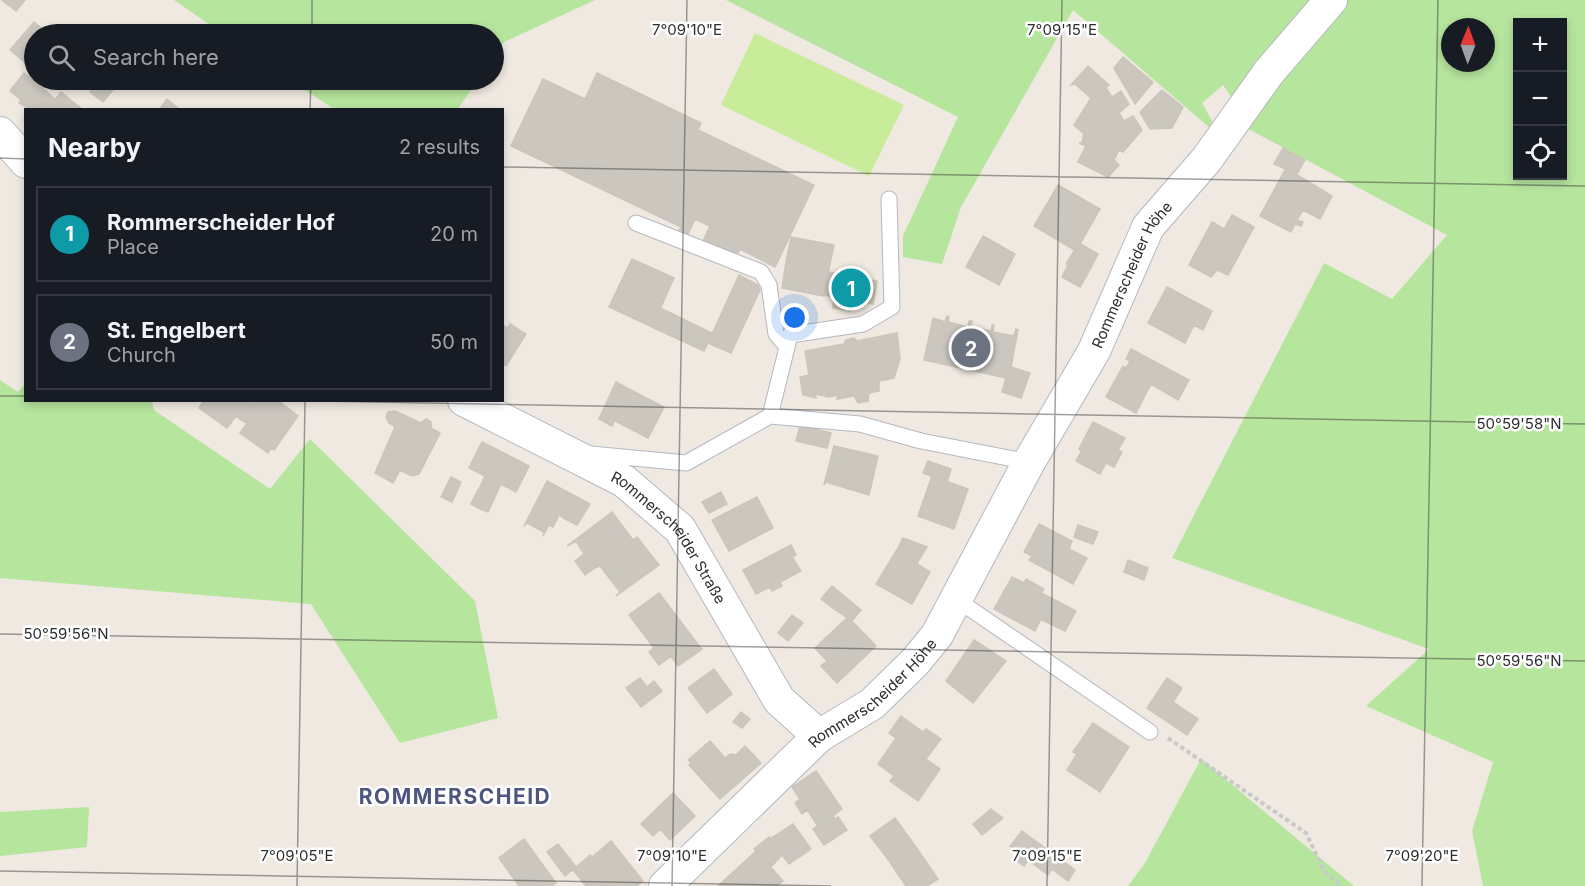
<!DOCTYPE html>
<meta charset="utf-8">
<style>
body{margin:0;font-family:Inter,sans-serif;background:#20242c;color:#f1f3f6}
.controls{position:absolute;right:18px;top:18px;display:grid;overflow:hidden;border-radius:0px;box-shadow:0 3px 9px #0003}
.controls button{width:54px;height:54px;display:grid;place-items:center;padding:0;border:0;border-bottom:2px solid #363941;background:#171b24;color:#f1f3f6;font:30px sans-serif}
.compass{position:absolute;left:1441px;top:18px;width:54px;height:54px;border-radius:50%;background:#171b24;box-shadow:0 3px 9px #0003;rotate:1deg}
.you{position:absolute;left:795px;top:318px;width:21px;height:21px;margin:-15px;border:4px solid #fff;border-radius:50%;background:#1a73e8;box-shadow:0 0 0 9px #1a73e833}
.badge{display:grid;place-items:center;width:39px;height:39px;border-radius:50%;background:#4264fb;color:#fff;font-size:20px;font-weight:700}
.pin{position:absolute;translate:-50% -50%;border:3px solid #fff;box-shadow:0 2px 6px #0006}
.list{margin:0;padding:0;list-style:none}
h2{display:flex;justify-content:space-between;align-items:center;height:78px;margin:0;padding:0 24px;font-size:26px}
h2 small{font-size:20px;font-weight:400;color:#9ea1a6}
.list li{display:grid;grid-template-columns:39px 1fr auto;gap:18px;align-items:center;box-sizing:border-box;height:96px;margin:0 12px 12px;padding:0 12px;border:2px solid #363941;border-radius:0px}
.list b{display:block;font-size:22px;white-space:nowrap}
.list p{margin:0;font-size:20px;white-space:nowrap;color:#9ea1a6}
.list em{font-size:20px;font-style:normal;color:#9ea1a6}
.icon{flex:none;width:33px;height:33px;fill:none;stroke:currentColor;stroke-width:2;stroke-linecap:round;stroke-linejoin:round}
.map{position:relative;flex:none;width:1585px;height:886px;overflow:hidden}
.search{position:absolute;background:#171b24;box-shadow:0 3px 9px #0003;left:24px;top:24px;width:480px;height:66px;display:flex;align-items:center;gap:15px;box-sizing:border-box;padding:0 21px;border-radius:33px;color:#9ea1a6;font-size:22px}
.panel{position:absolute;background:#171b24;box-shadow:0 3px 9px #0003;left:24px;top:108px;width:480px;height:294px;border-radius:0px}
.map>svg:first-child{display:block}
</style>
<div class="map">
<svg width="1585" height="886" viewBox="0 0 1585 886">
<rect width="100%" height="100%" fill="#efe9e1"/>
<path fill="#b6e59e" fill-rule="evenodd" d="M174 0H595L504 42 494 57V34H223Z
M726 0H1322L1234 101 1223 85 1202 103 1212 121 1210 128 1073 10 961 207 942 264 903 257V236L958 117Z
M1340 0H1585V886H1483L1472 831 1493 762 1366 706 1429 649 1172 558 1324 263 1392 299 1447 235 1239 124ZM1518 22H1562V176H1518ZM1450 27H1486V63H1450Z
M290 80H478L457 110 334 109Z
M0 380 18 392 25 384 26 400 152 401 154 410 270 489 310 439 475 601 498 718 400 743 311 604 0 578Z
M1201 759 1354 886H1128L1145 863Z
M89 807 87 847 0 856V812Z"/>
<path fill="#c9ec9a" d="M755 33 904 105 869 176 721 105Z"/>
<path fill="#cbc7bf" stroke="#cbc5ba" stroke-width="1.5" d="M2 0H25L16 11Z
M34 22 49 34H34V70L10 50Z
M1123 57 1153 82 1135 104 1114 68Z
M1088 66 1109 85 1106 88 1112 97 1121 91 1129 104 1119 113 1124 121 1133 116 1142 130 1123 152 1119 150 1114 160 1119 165 1108 177 1078 162 1086 146 1079 143H1082L1084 134 1074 125 1091 98 1075 84 1071 85Z
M24 73 46 91 32 110 19 103 21 100 10 91Z
M597 73 701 123 698 130 814 185 775 267 740 249 736 257 703 241 710 226 695 219 688 234 679 230 681 227 511 146 543 79 585 99Z
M100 80H121L103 102 90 92Z
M1162 90 1183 107 1172 128 1150 129 1140 112Z
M46 91 55 99 47 110H33Z
M61 92 83 110H47Z
M167 99 180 110H159Z
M1283 148 1305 160 1297 174 1274 164Z
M1286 168 1332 196 1320 219 1303 210 1297 220 1303 222 1301 226 1295 224 1291 232 1260 216Z
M1058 185 1100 209 1076 251 1034 226Z
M1232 215 1254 227 1228 275 1217 270 1211 277 1189 265 1212 222 1224 229Z
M983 236 1015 254 999 285 966 267Z
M791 237 834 245 829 269 786 262Z
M1079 243 1098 254 1087 275 1066 264Z
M632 259 674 278 652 327 609 307Z
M786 262 829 269 824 296 782 288Z
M1068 265 1087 275 1080 287 1062 277Z
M829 272 877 281 873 304 852 300 850 311 833 308 834 297 824 295Z
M739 275 758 285 760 290 731 353 708 343Z
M1167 287 1212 311 1203 330 1194 325 1185 343 1148 323Z
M660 308 712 333 704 351 652 327Z
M947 316 949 317 948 322 968 327 969 321H972L971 327 991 331 992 325H994L993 332 1014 336 1016 329 1018 330 1011 367 1030 373 1021 398 1002 392 1006 378 924 360 933 318 945 322Z
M510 324 526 334 506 366 502 363V325L508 328Z
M897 333 900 359 894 378 879 381V391L869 393 868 401 858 403 854 396 837 399V395L829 397 815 394 816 398 803 395 800 377 809 375 805 351 844 344 846 340 854 338 857 341Z
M1131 349 1189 380 1178 400 1151 384 1136 413 1106 397 1123 366 1126 368 1130 361 1126 359Z
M616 382 629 389 612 426 599 419Z
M629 389 664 407 648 438 613 420Z
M204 400H255L241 420 236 416 227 428 199 408Z
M255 400H277L298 416 274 450 271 448 268 453 240 433 247 423 241 420Z
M395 411 421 423 426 419 431 422V428L440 433 419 474 412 476 400 470 393 483 375 473 395 427 389 423 386 417 388 412Z
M1093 422 1125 438 1118 450 1122 452 1114 467 1079 449Z
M800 425 831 433 827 448 796 441Z
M482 442 506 454 485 494 478 491 485 476 469 468Z
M834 446 878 456 869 495 826 482 824 485Z
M1082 450 1106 463 1100 474 1076 461Z
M506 454 529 466 516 492 501 484 494 499 485 494Z
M928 461 951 469 947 482 923 473Z
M932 476 968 489 954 529 918 516Z
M451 477 461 482 452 502 441 497Z
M547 481 577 497 565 519 559 515 553 527 549 525 543 536 544 532 527 523 524 526Z
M478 490 485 494 478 508 471 504Z
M721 492 727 504 709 513 702 502Z
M485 494 494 499 488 512 478 508Z
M577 497 590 504 577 525 565 519Z
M757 497 773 528 729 551 712 520Z
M612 512 633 540 585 575 575 561 584 554 576 541 567 546Z
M1039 524 1072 541 1069 549 1087 558 1073 584 1029 560 1032 556 1024 552Z
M1078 525 1098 532 1093 544 1074 537Z
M637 537 659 565 616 596 620 592 600 566 595 568Z
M903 538 927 547 919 560 898 548Z
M791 545 796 555 792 557 801 571 780 582 782 586 772 591 770 587 756 594 743 570Z
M898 548 919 560 917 564 930 572 912 604 876 584Z
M1128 560 1148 568 1144 580 1124 572Z
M1012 577 1024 583 1026 579 1044 589 1041 593 1057 601 1046 622 1041 619 1035 631 994 609Z
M832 586 843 595 833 608 821 599Z
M659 593 694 639 659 665 649 652 654 648 629 615Z
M843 595 861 610 852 621 833 608Z
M1057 601 1076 611 1065 631 1046 622Z
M792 615 803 623 788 641 778 633Z
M848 617 876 646 837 683 821 666 827 661 815 648Z
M694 639 702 649 678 666 671 656Z
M974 640 1006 661 973 703 946 681Z
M714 669 732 694 707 713 688 688Z
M640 678 647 687 654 681 662 691 641 707 626 688Z
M1167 678 1182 688 1173 702 1198 719 1187 735 1147 708Z
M741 712 750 719 742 728 733 722Z
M901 716 923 732 926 729 941 739 926 759 889 733Z
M1093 723 1129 747 1100 792 1067 770 1077 754 1073 752Z
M896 738 940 769 918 801 890 781 894 776 878 764Z
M710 741 725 758 730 754 736 755 745 746 761 763 720 799 689 765 691 763 688 760Z
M816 771 842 809 833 816 836 819 838 817 847 830 824 845 813 829 818 826 810 814 807 810 802 814 795 803 800 799 792 787Z
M673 793 695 816 670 840 660 829 653 836 641 824Z
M991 809 1003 818 982 835 973 824Z
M895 818 911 840 887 858 870 836Z
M793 824 811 849 789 864 770 839Z
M1022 831 1075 870 1068 881 1052 869 1048 875 1028 860 1024 866 1014 859 1018 852 1010 846Z
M769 837 782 855 771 867 754 849Z
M524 839 556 883 551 886H519L499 858Z
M911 840 938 879 927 886H906L887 858Z
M611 841 643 881 637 886H616L592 857Z
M558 844 576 867 565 876 547 852Z
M756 851 783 881 777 886H718Z
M590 855 592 857 616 886H586L573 870Z"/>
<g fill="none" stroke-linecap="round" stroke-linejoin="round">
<defs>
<path id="lane" d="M636 223 761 272 769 285 776 334 787 347
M770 416 790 335 863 324 892 307 889 199
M591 454 686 463 770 416 860 424 921 441 1029 462
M956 599 1150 732"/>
<g id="street">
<path d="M0 133 26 162"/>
<path id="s1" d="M464 400 624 481 680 529 779 700 819 736"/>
<path id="s2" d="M665 886 819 736 872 704 915 662 937 635 1029 462 1094 351 1148 227 1207 159 1269 72 1331 0"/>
</g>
</defs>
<use href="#lane" stroke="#b4b7c1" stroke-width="17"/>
<use href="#street" stroke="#b4b7c1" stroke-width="34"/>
<path stroke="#c9c9c9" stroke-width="4" stroke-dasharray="4.5 3" stroke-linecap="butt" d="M1168 738 1306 833 1324 871 1341 886"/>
<use href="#lane" stroke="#fff" stroke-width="15"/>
<use href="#street" stroke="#fff" stroke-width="32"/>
</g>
<path fill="none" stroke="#2e2e2e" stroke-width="1.5" stroke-opacity="0.45" d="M312 34V0M310 110 311 80M0 158 26 159M502 167 1585 186M0 396H26M264 400 1585 424M0 634 1585 661M0 871 831 886M297 886 305 400M672 886 687 0M1047 886 1062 0M1422 886 1438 0"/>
<g text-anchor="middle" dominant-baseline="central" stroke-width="5" stroke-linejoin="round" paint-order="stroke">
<g font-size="15" fill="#2e2e2e" stroke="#fff">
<text stroke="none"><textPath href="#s2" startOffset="782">Rommerscheider Höhe</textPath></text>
<text stroke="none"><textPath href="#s1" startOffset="252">Rommerscheider Straße</textPath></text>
<text stroke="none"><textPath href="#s2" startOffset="284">Rommerscheider Höhe</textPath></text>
</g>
<g font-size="21" font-weight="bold" letter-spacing="1.5" fill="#4d5680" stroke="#fff">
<text x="455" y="796">ROMMERSCHEID</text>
</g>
</g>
<g font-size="15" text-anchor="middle" fill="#2e2e2e" stroke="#fff" stroke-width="5" stroke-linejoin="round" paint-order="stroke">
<text x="687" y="35">7°09'10"E</text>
<text x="1062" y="35">7°09'15"E</text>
<text x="1519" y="429">50°59'58"N</text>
<text x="66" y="639">50°59'56"N</text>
<text x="1519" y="666">50°59'56"N</text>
<text x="297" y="861">7°09'05"E</text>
<text x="672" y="861">7°09'10"E</text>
<text x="1047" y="861">7°09'15"E</text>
<text x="1422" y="861">7°09'20"E</text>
</g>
</svg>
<div class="controls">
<button>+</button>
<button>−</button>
<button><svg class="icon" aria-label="locate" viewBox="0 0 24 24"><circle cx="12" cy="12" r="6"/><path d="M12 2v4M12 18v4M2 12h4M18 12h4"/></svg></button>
</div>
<svg class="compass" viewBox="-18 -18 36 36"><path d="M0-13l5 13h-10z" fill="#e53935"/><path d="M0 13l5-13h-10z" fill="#9ea1a6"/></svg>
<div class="you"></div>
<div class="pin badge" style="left:851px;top:288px;background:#0f9aa8">1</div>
<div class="pin badge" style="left:971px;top:348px;background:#6b7280">2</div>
<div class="search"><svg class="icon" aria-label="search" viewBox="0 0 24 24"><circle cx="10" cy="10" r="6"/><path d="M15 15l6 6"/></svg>Search here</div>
<section class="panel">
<h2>Nearby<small>2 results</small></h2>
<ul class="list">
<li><span class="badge" style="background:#0f9aa8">1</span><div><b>Rommerscheider Hof</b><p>Place</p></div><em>20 m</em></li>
<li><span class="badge" style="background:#6b7280">2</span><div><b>St. Engelbert</b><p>Church</p></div><em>50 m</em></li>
</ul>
</section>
</div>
